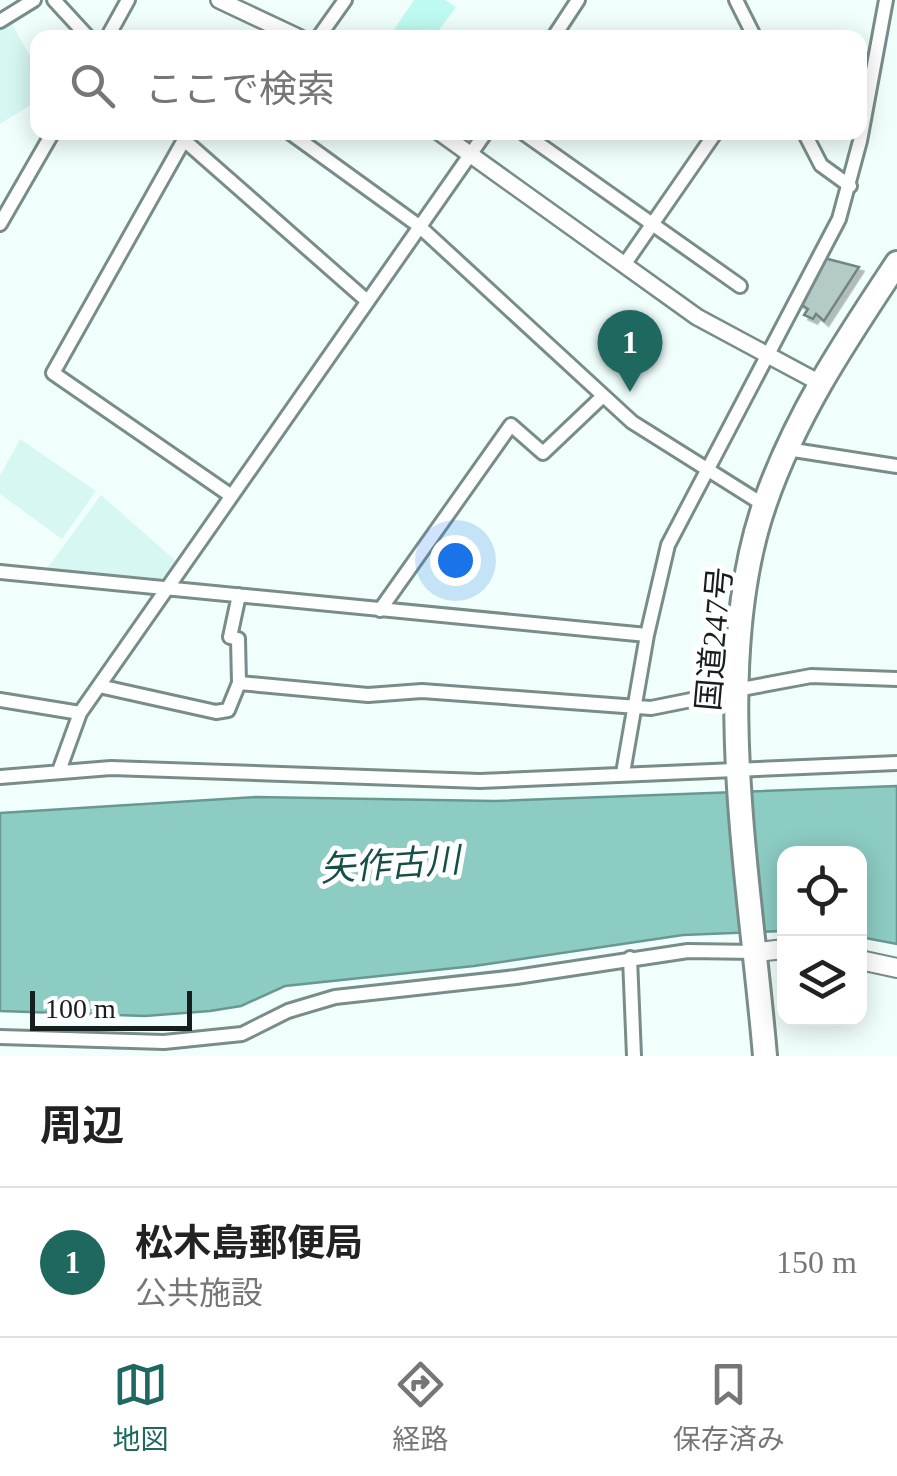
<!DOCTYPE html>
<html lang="ja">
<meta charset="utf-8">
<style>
body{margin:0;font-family:"Times New Roman","Noto Sans JP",serif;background:#f6f6f6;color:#222}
.controls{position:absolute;right:30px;bottom:30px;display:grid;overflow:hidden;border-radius:20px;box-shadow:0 5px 25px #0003}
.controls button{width:90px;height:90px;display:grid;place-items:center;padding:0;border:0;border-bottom:2px solid #e0e0e0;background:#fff;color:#222;font:50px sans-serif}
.scale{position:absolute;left:30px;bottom:25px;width:162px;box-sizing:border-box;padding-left:10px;border:5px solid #161f1e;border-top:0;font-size:28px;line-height:35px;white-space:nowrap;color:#161f1e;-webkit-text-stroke:8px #fff;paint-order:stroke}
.you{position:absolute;left:455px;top:560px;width:35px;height:35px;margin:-25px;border:8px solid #fff;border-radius:50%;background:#1a73e8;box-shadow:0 0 0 15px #1a73e833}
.badge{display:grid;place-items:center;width:65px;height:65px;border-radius:50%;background:#1e6860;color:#fff;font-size:32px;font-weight:700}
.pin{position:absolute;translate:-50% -82px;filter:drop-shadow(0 2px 5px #0008)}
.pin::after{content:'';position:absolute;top:52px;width:35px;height:30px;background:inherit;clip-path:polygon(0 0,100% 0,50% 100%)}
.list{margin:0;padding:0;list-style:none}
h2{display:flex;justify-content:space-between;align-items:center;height:130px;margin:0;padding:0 40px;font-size:42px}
h2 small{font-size:32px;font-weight:400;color:#767676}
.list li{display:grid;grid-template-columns:65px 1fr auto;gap:30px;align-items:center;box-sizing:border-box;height:150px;padding:0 40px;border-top:2px solid #e0e0e0}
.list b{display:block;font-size:38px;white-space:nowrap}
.list p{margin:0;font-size:32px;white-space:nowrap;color:#767676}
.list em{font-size:32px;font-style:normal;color:#767676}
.icon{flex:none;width:55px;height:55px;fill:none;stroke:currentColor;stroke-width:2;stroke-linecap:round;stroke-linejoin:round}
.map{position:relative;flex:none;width:897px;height:1056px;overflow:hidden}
.search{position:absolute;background:#fff;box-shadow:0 5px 25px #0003;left:30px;right:30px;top:30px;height:110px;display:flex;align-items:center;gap:25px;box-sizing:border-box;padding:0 35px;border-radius:20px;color:#767676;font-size:38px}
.sheet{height:280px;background:#fff}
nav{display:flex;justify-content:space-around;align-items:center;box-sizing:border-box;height:140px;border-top:2px solid #e0e0e0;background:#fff;font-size:28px;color:#767676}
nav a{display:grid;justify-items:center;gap:5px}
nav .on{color:#1e6860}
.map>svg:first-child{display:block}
</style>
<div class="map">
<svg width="897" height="1056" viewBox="0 0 897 1056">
<defs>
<filter id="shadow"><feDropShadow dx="4.5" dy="4.5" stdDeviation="0" flood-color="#0004"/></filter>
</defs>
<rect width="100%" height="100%" fill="#f1fffc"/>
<path fill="#d6f7f2" d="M9 19 37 68V101L0 124V25Z
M20 439 96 491 62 539 0 494V476Z
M101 495 177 562 167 579 46 570Z"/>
<path fill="#bffaf1" d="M414 0H445L456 7 434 37H389Z"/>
<path fill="#8cccc3" stroke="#699892" stroke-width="2.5" d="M897 786V944L860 937V854H784V931L683 935 474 966 285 986 241 1006 210 1011 145 1016 0 1011V813L256 797 495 801Z"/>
<path fill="#b3cac6" stroke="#718682" stroke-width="2.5" filter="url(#shadow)" d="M824 258 859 267 824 321 816 314 813 319 804 315 808 309 799 303Z"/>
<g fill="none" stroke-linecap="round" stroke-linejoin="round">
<defs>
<path id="minor" d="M54 0 89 38
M736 0 755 38
M0 21 34 0
M107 38 128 0
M318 38 345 0
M553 38 578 0
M289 132 419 226 632 422 764 505
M522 132 740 286
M804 132 821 165 850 186
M0 224 53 132
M624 265 716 132
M787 449 897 466
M230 495 53 373 184 140 366 300
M0 572 647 635
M380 610 511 425 543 453 603 396
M239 683 368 695 422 691 651 708 726 693
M99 686 216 712 228 710 239 683 238 639 230 637 239 595
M747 688 811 676 897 679
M0 700 80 713
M59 771 80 713 486 132
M623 773 647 635 668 545 839 219 860 141 886 0
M0 777 111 768 480 781 897 763
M630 958 634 1056
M0 1037 164 1042 242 1034 288 1011 335 997 516 977 688 951 757 952"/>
<path id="tertiary" d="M219 0 300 38
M439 132 697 317 818 382"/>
<path id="secondary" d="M757 952 784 949
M860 960 897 968"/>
<path id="trunk" d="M765 1056C751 886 708 666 765 503 796 414 846 340 897 263"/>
</defs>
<use href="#minor" stroke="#788d8a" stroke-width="18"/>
<use href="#tertiary" stroke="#788d8a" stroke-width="20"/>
<use href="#secondary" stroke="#788d8a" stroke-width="22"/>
<use href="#trunk" stroke="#788d8a" stroke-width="28"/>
<use href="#minor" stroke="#fff" stroke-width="12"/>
<use href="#tertiary" stroke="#fff" stroke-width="15"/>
<use href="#secondary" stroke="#fff" stroke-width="18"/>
<use href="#trunk" stroke="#fff" stroke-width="22"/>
</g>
<g text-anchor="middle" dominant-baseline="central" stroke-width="10" stroke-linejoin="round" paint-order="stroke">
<g font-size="32" fill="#161f1e" stroke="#fff">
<text transform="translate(714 639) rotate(-85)">国道247号</text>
</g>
<g font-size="35" font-style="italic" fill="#164e48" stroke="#fff">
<text transform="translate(390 865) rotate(-4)">矢作古川</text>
</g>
</g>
</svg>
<div class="controls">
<button><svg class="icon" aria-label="locate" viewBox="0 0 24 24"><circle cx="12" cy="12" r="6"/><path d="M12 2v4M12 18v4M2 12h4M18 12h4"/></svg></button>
<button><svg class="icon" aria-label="layers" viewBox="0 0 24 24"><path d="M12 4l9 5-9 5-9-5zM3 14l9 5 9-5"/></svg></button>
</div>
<div class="scale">100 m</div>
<div class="you"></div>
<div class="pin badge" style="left:630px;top:392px">1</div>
<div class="search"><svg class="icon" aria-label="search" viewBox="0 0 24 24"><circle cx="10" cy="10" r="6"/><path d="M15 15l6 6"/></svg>ここで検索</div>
</div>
<section class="sheet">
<h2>周辺<small></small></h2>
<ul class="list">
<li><span class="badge">1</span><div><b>松木島郵便局</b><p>公共施設</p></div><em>150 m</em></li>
</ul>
</section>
<nav>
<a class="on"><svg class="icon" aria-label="map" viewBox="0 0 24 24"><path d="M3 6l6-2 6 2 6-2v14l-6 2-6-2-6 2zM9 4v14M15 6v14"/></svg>地図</a>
<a><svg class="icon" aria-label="directions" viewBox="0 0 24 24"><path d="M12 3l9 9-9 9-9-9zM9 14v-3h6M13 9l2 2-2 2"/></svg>経路</a>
<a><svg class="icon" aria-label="saved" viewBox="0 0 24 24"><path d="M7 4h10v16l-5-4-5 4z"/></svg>保存済み</a>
</nav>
